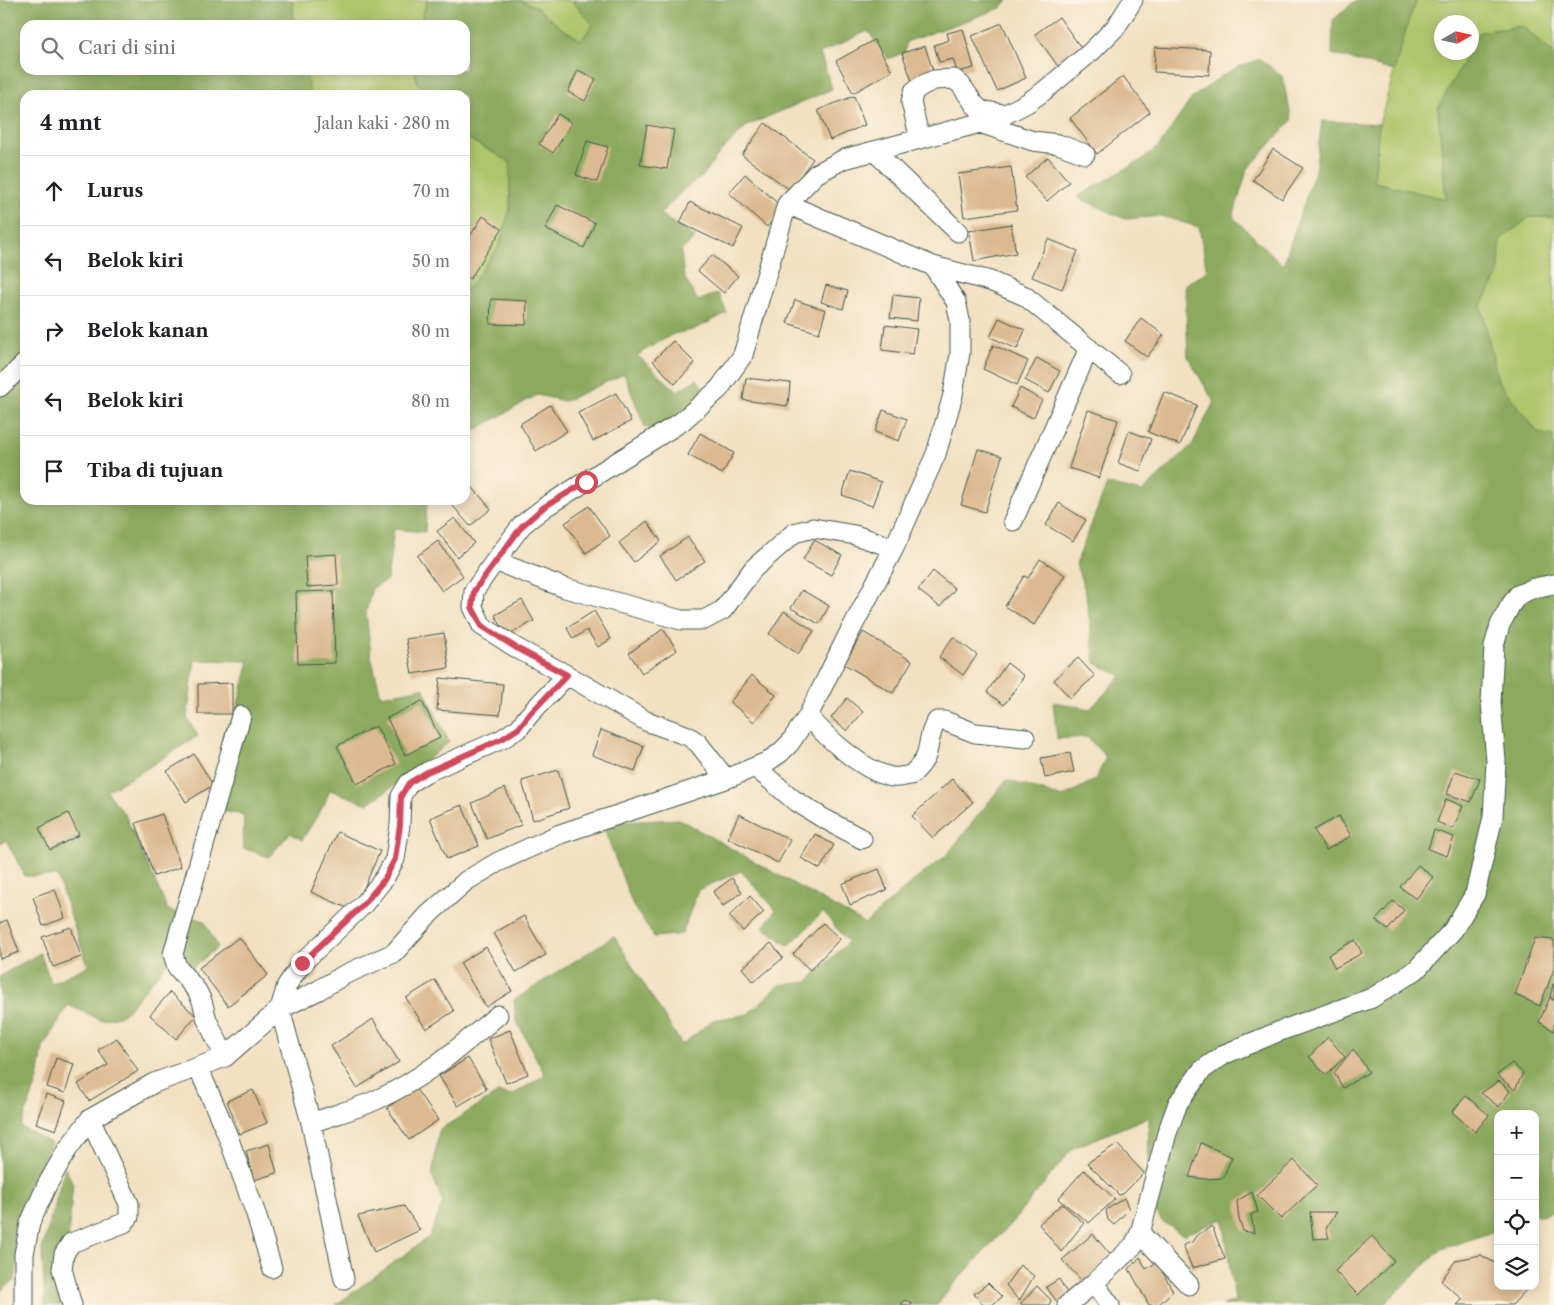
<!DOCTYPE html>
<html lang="id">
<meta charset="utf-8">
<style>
body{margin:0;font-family:"Libre Caslon Text",serif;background:#f2f2f2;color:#202124}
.controls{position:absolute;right:15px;bottom:15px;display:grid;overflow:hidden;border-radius:10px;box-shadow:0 2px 12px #0003}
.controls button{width:45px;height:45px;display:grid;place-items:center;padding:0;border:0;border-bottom:1px solid #e0e0e0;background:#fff;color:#202124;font:25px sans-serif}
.compass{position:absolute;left:1434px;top:15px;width:45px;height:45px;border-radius:50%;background:#fff;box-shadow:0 2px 12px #0003;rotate:81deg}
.stop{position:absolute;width:15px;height:15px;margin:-11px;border:4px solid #d1495b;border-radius:50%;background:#fff}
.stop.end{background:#d1495b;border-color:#fff;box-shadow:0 1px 5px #0008}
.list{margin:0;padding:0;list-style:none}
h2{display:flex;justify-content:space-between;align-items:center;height:65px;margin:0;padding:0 20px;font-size:21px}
h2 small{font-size:16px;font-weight:400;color:#757577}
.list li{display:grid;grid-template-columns:32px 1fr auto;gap:15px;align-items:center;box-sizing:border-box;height:70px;padding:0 20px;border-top:1px solid #e0e0e0}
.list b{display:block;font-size:19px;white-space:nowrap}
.list em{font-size:16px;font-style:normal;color:#757577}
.icon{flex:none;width:28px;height:28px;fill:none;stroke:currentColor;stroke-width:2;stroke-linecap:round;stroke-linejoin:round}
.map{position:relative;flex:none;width:1554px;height:1305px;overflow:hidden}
.search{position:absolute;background:#fff;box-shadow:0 2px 12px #0003;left:20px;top:20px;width:450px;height:55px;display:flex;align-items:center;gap:12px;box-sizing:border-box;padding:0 18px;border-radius:15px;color:#757577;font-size:19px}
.panel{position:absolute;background:#fff;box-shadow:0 2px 12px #0003;left:20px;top:90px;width:450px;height:415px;border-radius:15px}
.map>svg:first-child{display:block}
</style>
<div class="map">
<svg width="1554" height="1305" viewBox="0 0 1554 1305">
<rect width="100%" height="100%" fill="#fcf5e5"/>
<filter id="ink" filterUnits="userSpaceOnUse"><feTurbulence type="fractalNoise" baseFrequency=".02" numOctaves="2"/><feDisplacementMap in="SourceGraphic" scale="10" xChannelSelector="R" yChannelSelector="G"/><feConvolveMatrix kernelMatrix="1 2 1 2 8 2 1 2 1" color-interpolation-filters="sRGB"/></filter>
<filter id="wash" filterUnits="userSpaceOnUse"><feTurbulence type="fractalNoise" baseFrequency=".0096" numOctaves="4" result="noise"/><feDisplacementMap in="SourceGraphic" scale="20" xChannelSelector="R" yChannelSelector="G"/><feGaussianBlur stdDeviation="1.12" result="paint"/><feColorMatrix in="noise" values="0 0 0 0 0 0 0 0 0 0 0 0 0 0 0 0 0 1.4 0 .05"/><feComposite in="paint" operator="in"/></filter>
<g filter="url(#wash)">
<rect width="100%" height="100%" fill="#f2e0c1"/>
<path fill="#afc56a" stroke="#67814f" d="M291 0H427L420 25H293V4Z
M518 0H571L594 24 581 40 560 27 535 6Z
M1417 0H1554V54L1522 26 1480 32 1472 47V22H1442V52L1468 53 1438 108 1446 199 1374 182 1379 124 1409 19Z
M306 70H415L417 83 432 95H314L309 90Z
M465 137 510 162V209L499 246 468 289 465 290Z
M1530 217H1554V436L1538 433 1498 381 1481 306 1499 274V240Z"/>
<path fill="#8baa5e" stroke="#557449" d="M0 0H291L293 3V25H25V70H306L309 90 314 95H25V500H427L425 532 394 529 387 580 372 588 366 612 371 656 381 696 423 688 449 742 405 778 368 804 330 790 324 805 302 840 290 833 269 857 243 848 244 815 217 810 227 747 249 661 195 660 187 718 198 736 141 772 107 791 125 815 168 910 204 921 218 947 192 968 170 960 123 1015 101 1020 68 1005 43 1048 38 1079 21 1127 51 1143 26 1197 15 1280 0 1291V976L40 953 51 983 88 966 57 876H25L6 840 0 844Z
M427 0H518L535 6 560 27 581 40 593 24 571 0H1008L1001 8 906 42 905 52 888 59 868 31 820 53 832 89 747 126 720 152 702 177 685 188 660 214 695 238 681 251 684 277 698 301 718 293 727 313 693 330 673 334 637 355 677 391 697 379 709 398 660 432 645 427 624 374 565 401 537 395 465 436V290L468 289 499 246 510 209V162L465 137V95H432L417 83 415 70H465V25H420Z
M1356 0H1417L1409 19 1394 71 1332 54 1333 20Z
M1522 26 1554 54V217H1530L1500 240 1499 274 1481 306 1498 381 1538 433 1554 436V1212L1535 1216V1114H1498V1230L1442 1249 1383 1305H1222L1235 1302 1223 1219 1183 1235 1162 1221 1148 1204 1149 1117 1073 1148 1014 1220 952 1286 937 1305H336L430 1236 443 1202 432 1176 439 1130 498 1093 512 1095 545 1075 516 1020 514 1000 614 936 682 1045 713 1020 748 1014 780 985 807 982 848 942 823 912 789 946 763 927 776 910 741 871 698 890 682 934 654 937 632 903 602 823 679 819 865 924 910 884 947 855 1006 780 1063 797 1096 779 1106 757 1087 737 1057 739 1053 702 1090 709 1121 676 1095 663 1086 594 1076 564 1107 484 1142 492 1192 445 1214 402 1188 357 1185 285 1207 271 1199 227 1161 216 1125 219 1077 197 1141 160 1159 146 1192 98 1222 76 1238 67 1260 59 1282 76 1292 120 1247 170 1233 217 1283 265 1315 171 1322 121 1379 124 1374 182 1446 199 1438 108 1468 53 1472 52V47L1480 32Z
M65 1168 73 1183 68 1239 71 1305H45L42 1249Z"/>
<g id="blocks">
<path fill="#dcba91" d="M1059 17 1084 52 1060 69 1035 34Z
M1002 23 1026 78 997 91 972 36Z
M963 29 974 68 957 72 953 59 939 62 934 45 949 40 947 33Z
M874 40 892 71 853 93 836 61Z
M925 46 934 74 912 81 902 53Z
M1155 47 1210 50 1209 75 1154 72Z
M578 70 596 79 585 101 568 92Z
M1123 76 1150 112 1097 154 1070 118Z
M854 96 865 125 830 140 818 110Z
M558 114 572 123 553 153 539 144Z
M765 123 813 159 790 190 742 155Z
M647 125 674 130 667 169 640 165Z
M587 141 608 147 597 182 576 175Z
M1273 149 1303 168 1282 199 1253 180Z
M1048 157 1069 182 1047 201 1025 177Z
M1011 167 1017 210 964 217 958 174Z
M745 174 783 208 767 227 729 193Z
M690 202 743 228 733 248 680 223Z
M557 205 595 223 584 248 545 229Z
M483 216 502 229 470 279 465 275V244Z
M1011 224 1016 253 974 261 969 231Z
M1048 239 1078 251 1062 289 1032 277Z
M712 255 738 276 724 293 698 271Z
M826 285 848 291 843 309 821 302Z
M893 295 919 298 917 321 890 318Z
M491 299 527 301 526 325 490 324Z
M795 300 826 310 819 333 787 323Z
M999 318 1025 330 1017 349 990 337Z
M1141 318 1164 335 1147 357 1125 341Z
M885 325 917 329 913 354 882 350Z
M673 341 695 363 675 384 653 361Z
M993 345 1028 361 1017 385 983 369Z
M1037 358 1060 371 1049 393 1025 380Z
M746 378 790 383 788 406 743 400Z
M1020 388 1042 400 1033 418 1011 407Z
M1164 392 1197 405 1180 445 1148 432Z
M616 393 631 421 593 441 578 413Z
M550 405 567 431 536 451 520 424Z
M883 410 907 419 899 441 875 432Z
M1088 410 1118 420 1099 478 1069 468Z
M1129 431 1151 439 1140 471 1118 463Z
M700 433 734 453 722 474 688 455Z
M978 449 1002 456 985 512 961 505Z
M850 471 881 482 872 506 842 495Z
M467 481 491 509 470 526 448 500H465V483Z
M1059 503 1086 520 1073 541 1046 525Z
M589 506 610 536 586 553 565 523Z
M455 518 474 543 457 557 437 531Z
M647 521 661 541 634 562 619 543Z
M688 537 705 561 676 580 660 556Z
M814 540 842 555 831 575 803 560Z
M438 541 463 576 442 591 417 556Z
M336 554 338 585 307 587 305 556Z
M1040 559 1065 575 1034 625 1005 606 1024 576 1028 578Z
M933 571 955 589 940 607 918 590Z
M802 590 829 606 819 624 791 608Z
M333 591 335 663 298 664 296 592Z
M522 600 534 621 507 636 495 615Z
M594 611 611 639 598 647 587 630 573 639 567 628Z
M784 611 814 631 798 654 769 634Z
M663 629 677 650 642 673 629 653Z
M863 632 912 661 893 693 844 664Z
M444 633 449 668 412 674 406 639Z
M953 637 977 655 963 675 939 657Z
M1078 658 1095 676 1070 698 1054 680Z
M1007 663 1024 676 1004 705 987 692Z
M752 675 776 695 754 722 730 702Z
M440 678 503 684 500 715 437 710Z
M232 683V714H198V684Z
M847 698 863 712 847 731 831 718Z
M422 701 440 738 405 755 387 718Z
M376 726 396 764 357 784 337 746Z
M601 730 644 746 635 771 592 755Z
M1070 753 1074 772 1045 778 1041 758Z
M194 754 213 785 186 802 167 771Z
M558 770 569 808 533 820 522 781Z
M1455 771 1480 779 1471 802 1447 794Z
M952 779 973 802 933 838 912 816Z
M505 788 521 825 487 839 472 803Z
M1446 799 1463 806 1453 829 1437 822Z
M462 805 479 846 447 859 430 818Z
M68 813 79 835 50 850 39 828Z
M162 814 181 867 154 876 136 823Z
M739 814 790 840 778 863 728 838Z
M1339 816 1351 836 1326 850 1314 830Z
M1434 830 1454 837 1447 856 1428 849Z
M337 832 380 851 354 911 311 892Z
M815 834 834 845 820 869 801 858Z
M1418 865 1433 877 1416 899 1400 887Z
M879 869 887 890 850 905 842 884Z
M732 878 742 892 723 906 713 892Z
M55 889 65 918 43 926 33 897Z
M750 896 764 912 743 931 729 916Z
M1393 901 1404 910 1388 930 1376 920Z
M524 916 546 955 516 972 494 933Z
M7 920 19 952 0 959V923Z
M823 923 840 939 810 970 793 954Z
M71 927 81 957 53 967 42 937Z
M239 937 268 975 228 1006 199 968Z
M1535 938 1554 940V969L1540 1006 1515 995Z
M1355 940 1362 953 1335 968 1328 955Z
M771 943 783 958 754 982 742 968Z
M486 947 512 991 486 1007 460 963Z
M435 980 454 1011 426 1029 406 998Z
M1553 984H1554V1000L1550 997Z
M170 992 196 1016 176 1039 150 1015Z
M1550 997 1554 1002V1031L1539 1022Z
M373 1019 399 1062 357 1088 331 1046Z
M510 1030 528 1074 506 1083 488 1039Z
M1328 1037 1345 1057 1326 1075 1309 1057Z
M117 1038 138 1071 89 1101 78 1084 108 1065 98 1050Z
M1353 1049 1369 1072 1343 1088 1334 1073Z
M56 1058 74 1064 65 1093 47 1087Z
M468 1058 487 1089 458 1106 439 1076Z
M1512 1063 1523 1073 1515 1090 1497 1075Z
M1499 1081 1510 1091 1499 1107 1481 1093Z
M415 1088 438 1120 409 1140 387 1108Z
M253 1090 267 1123 240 1134 227 1101Z
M46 1094 66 1101 56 1130 36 1123Z
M1466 1096 1489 1115 1475 1132 1452 1112Z
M1201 1143 1232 1157 1223 1178 1205 1179 1189 1177Z
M269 1144 277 1173 254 1180 246 1151Z
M1117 1144 1144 1173 1123 1194 1119 1195 1087 1163Z
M1294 1160 1317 1185 1281 1219 1257 1195Z
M1084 1170 1115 1199 1089 1223 1058 1199Z
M1252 1192 1258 1212 1251 1214 1254 1233 1243 1231 1239 1219 1237 1201Z
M1124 1198 1129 1209 1114 1225 1108 1220 1106 1210Z
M1062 1204 1084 1223 1061 1252 1039 1224Z
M404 1206 420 1230 374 1252 358 1216Z
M1310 1212H1337L1326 1228 1329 1238 1313 1239Z
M1212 1226 1225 1259 1192 1268 1183 1245 1192 1242 1196 1236Z
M1093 1234 1112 1257 1084 1283 1062 1260Z
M1372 1236 1394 1261 1358 1295 1335 1271Z
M1481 1255 1498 1265V1286H1530L1512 1305H1457L1463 1299 1441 1281 1456 1260Z
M1140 1257 1146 1269 1157 1262 1173 1291 1158 1305H1149L1129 1269Z
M1020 1265 1034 1276 1019 1301 1006 1285Z
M1059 1279 1067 1293 1058 1303 1046 1287Z
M988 1283 1002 1297 992 1305H983L974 1294Z
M1037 1286 1051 1300 1049 1305H1021V1303Z
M904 1300 911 1302 912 1305H901Z"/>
</g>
</g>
<g filter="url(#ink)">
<use href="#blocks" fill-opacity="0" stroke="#3f5549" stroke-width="1"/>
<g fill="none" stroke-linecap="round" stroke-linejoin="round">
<defs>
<path id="minor" d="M980 123 1033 141 1058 144 1085 154
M920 139 911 102 914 91 923 85 934 80 954 79 961 85 975 105 981 110 1003 114
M874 151 958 232
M787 204 816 174 844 159 980 123 1006 114 1027 103 1044 91 1091 52 1116 27 1133 0
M933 266 990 281 1025 296 1120 374
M0 387 25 363
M1013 521 1089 348
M495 561 565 588 681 620H704L723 610 753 569 794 533 813 528 855 535 894 548
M808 716C826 737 864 772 892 777 898 778 905 776 911 775 917 769 923 764 926 756 930 744 929 732 937 721H945L975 733 1025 738
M755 767 794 800 821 817 862 839
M225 1057 207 1020 202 1001 197 991 177 967 173 954 241 716
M198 1067 227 1134 256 1214 272 1268
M311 1123C333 1115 356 1109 376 1100 422 1080 460 1047 498 1015
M1140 1233 1189 1285
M344 1279 311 1123 280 1009 287 985 302 963 363 905 384 879 395 859 400 825 401 796 409 783 427 772 502 739 519 728 529 715 567 675
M1094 1283 1110 1305
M24 1305V1254L30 1223 47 1185 67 1150 90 1119 154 1083 225 1057 280 1009 317 991 344 975 394 953 428 915 466 881 498 862 560 834 726 779 767 762 780 753 790 743 808 716 846 639 894 548 936 454 953 395 960 353V320L956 302 933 266 787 204 743 355 719 389 681 422 545 507 522 525 495 561 474 591 473 607 482 626 518 649 567 675 646 721 688 736 698 743 726 779
M72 1305 62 1269 64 1254 71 1243 124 1223 129 1217V1204L90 1119
M1067 1305 1094 1283 1134 1245 1140 1233 1167 1133 1178 1103 1202 1070 1225 1054 1280 1031 1372 998 1416 970 1453 930 1475 894 1493 817 1496 761 1491 702 1494 646 1500 625 1510 606 1518 595 1534 588 1554 584"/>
</defs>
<use href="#minor" stroke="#3f5549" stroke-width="21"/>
<use href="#minor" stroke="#fff" stroke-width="19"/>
</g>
</g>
<g fill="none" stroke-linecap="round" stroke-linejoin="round" filter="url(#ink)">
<path stroke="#d1495b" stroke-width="6" d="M302 963 363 905 384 880 395 859 400 825 401 796 409 783 427 772 502 739 519 728 529 715 567 675 518 649 482 626 472 607 474 591 522 526 544 507 586 482"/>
</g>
</svg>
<div class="controls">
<button>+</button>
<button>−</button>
<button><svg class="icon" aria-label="locate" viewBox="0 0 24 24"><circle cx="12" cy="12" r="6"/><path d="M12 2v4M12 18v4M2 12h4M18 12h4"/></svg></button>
<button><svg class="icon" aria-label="layers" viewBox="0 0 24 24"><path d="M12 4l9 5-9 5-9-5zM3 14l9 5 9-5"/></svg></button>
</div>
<svg class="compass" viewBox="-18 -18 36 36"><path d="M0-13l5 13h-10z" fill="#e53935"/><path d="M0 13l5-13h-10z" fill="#757577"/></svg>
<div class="stop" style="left:586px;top:482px"></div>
<div class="stop end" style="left:302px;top:963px"></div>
<div class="search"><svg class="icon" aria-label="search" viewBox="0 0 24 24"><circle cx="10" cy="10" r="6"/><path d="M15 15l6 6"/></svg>Cari di sini</div>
<section class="panel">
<h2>4 mnt<small>Jalan kaki · 280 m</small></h2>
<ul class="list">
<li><svg class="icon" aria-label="ahead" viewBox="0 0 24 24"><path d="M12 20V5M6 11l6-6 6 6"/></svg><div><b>Lurus</b></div><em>70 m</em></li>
<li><svg class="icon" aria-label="left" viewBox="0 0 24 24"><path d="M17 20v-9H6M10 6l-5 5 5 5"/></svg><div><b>Belok kiri</b></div><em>50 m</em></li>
<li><svg class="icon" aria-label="right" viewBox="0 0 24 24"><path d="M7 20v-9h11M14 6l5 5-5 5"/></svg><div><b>Belok kanan</b></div><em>80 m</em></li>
<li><svg class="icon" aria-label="left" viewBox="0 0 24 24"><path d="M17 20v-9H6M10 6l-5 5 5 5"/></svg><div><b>Belok kiri</b></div><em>80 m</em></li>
<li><svg class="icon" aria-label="arrive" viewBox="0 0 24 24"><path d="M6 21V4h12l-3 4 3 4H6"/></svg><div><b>Tiba di tujuan</b></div></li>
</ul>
</section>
</div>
